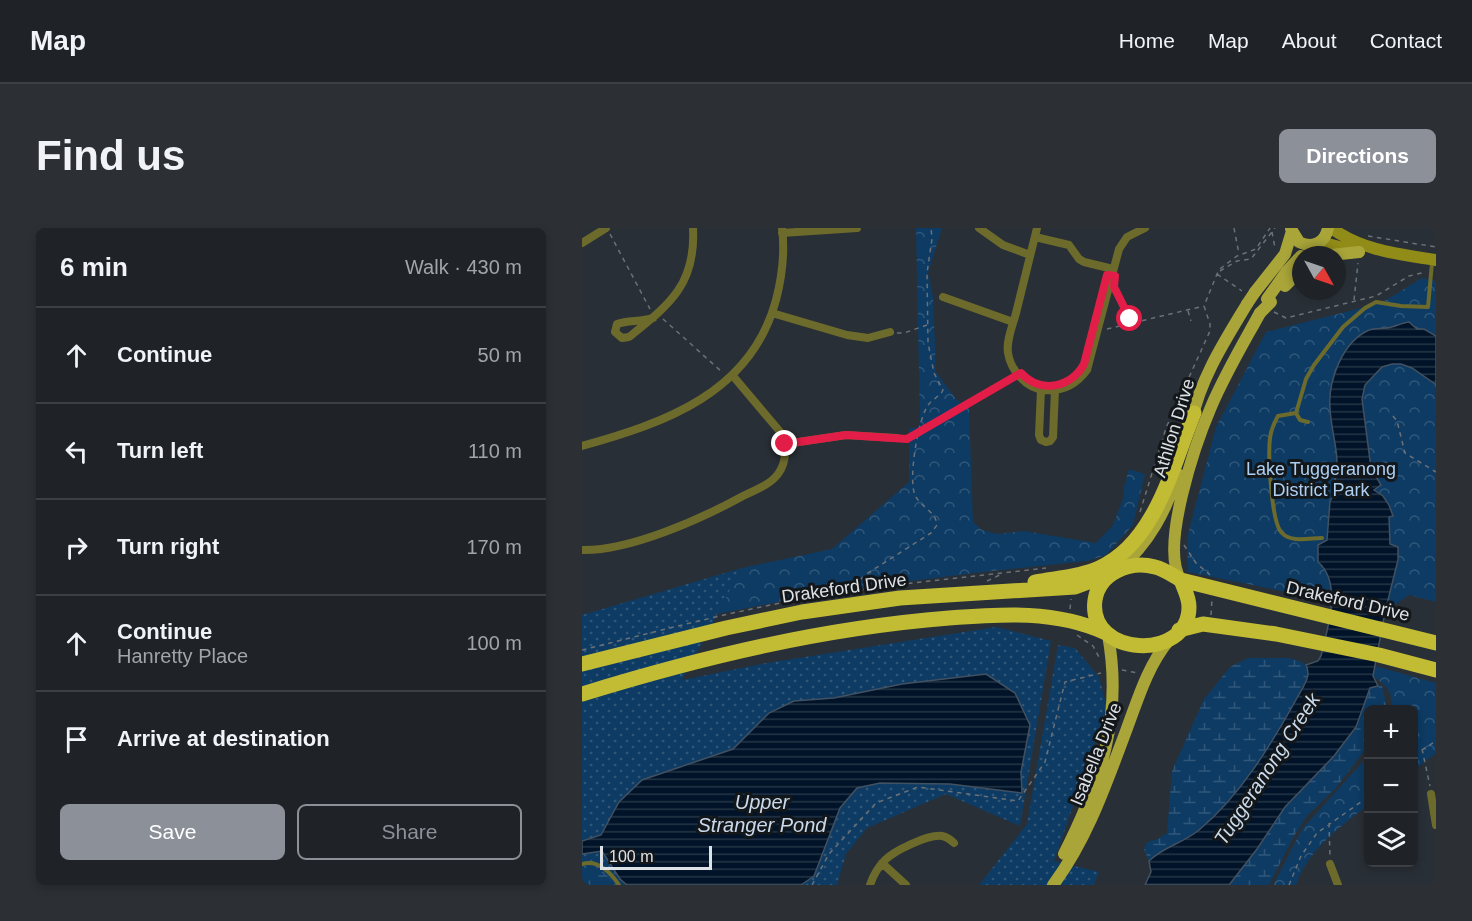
<!DOCTYPE html>
<meta charset="utf-8">
<style>
:root{--surface:#1f2328;--page:#2c2f34;--text:#f1f3f6;--muted:#a1a4a8;--line:#3c4045;--accent:#8c9099}
body{margin:0;font-family:Arial,sans-serif;background:var(--page);color:var(--text)}
.controls{position:absolute;right:18px;bottom:18px;display:grid;overflow:hidden;border-radius:9px;box-shadow:0 3px 9px #0003}
.controls button{width:54px;height:54px;display:grid;place-items:center;padding:0;border:0;border-bottom:2px solid var(--line);background:var(--surface);color:var(--text);font:30px sans-serif}
.compass{position:absolute;left:710px;top:18px;width:54px;height:54px;border-radius:50%;background:var(--surface);box-shadow:0 3px 9px #0003;rotate:130deg}
.scale{position:absolute;left:18px;bottom:15px;width:112px;box-sizing:border-box;padding-left:6px;border:3px solid #dde2e6;border-top:0;font-size:16px;line-height:21px;white-space:nowrap;color:#dde2e6;-webkit-text-stroke:4px #14171a;paint-order:stroke}
.stop{position:absolute;width:18px;height:18px;margin:-14px;border:4px solid #e11d48;border-radius:50%;background:#fff}
.stop.end{background:#e11d48;border-color:#fff;box-shadow:0 2px 6px #0008}
.list{margin:0;padding:0;list-style:none}
h2{display:flex;justify-content:space-between;align-items:center;height:78px;margin:0;padding:0 24px;font-size:26px}
h2 small{font-size:20px;font-weight:400;color:var(--muted)}
.list li{display:grid;grid-template-columns:39px 1fr auto;gap:18px;align-items:center;box-sizing:border-box;height:96px;padding:0 24px;border-top:2px solid var(--line)}
.list b{display:block;font-size:22px;white-space:nowrap}
.list p{margin:0;font-size:20px;white-space:nowrap;color:var(--muted)}
.list em{font-size:20px;font-style:normal;color:var(--muted)}
.actions{display:flex;gap:12px;padding:18px 24px}
.actions a{flex:1;padding:14px 0;border:2px solid var(--accent);border-radius:9px;text-align:center;font-size:21px;color:var(--accent)}
.actions .main{background:var(--accent);color:#fff}
.icon{flex:none;width:33px;height:33px;fill:none;stroke:currentColor;stroke-width:2;stroke-linecap:round;stroke-linejoin:round}
.map{position:relative;flex:none;width:854px;height:657px;overflow:hidden;border-radius:9px}
header{display:flex;align-items:center;gap:36px;box-sizing:border-box;height:84px;padding:0 30px;background:var(--surface);border-bottom:2px solid var(--line)}
header strong{font-size:28px}
nav{display:flex;gap:33px;margin-inline-start:auto;font-size:21px}
.intro{display:flex;align-items:center;justify-content:space-between;box-sizing:border-box;height:144px;padding:0 36px}
h1{margin:0;font-size:42px}
.button{padding:15px 27px;border-radius:9px;background:var(--accent);color:#fff;font-size:21px;font-weight:700}
main{display:flex;gap:36px;padding:0 36px}
aside{flex:1;background:var(--surface);border-radius:9px;box-shadow:0 3px 9px #0003}
.map>svg:first-child{display:block}
.grass{fill:url(#grass-dots)}
.forest{fill:url(#forest-crowns)}
.wetland{fill:url(#wetland-marsh)}
.water{fill:url(#water-rules);stroke:#425161;stroke-width:1.5}
.lines{fill:none;stroke-linecap:round;stroke-linejoin:round}
.path{stroke:#6c7177;stroke-width:1.5;stroke-dasharray:4.5 4.5;stroke-linecap:butt}
.lane{stroke:#6d6b2c;stroke-width:4}
.street{stroke:#6d6b2c;stroke-width:8}
.secondary{stroke:#918c17;stroke-width:12}
.primary{stroke:#a9a539;stroke-width:12}
.highway{stroke:#c2bc34;stroke-width:15}
.primary-bridge{stroke:#a9a539;stroke-width:12}
.route{stroke:#e11d48;stroke-width:8}
.labels{text-anchor:middle;stroke-width:6;stroke-linejoin:round;paint-order:stroke}
.street-label{font-size:18px;fill:#dde2e6;stroke:#14171a}
.park-label{font-size:18px;fill:#accff3;stroke:#14171a}
.water-label{font-size:20px;font-style:italic;fill:#c9daec;stroke:#14171a}
</style>
<header>
<strong>Map</strong>
<nav><a>Home</a><a>Map</a><a>About</a><a>Contact</a></nav>
</header>
<div class="intro"><h1>Find us</h1><a class="button">Directions</a></div>
<main>
<aside>
<h2>6 min<small>Walk · 430 m</small></h2>
<ul class="list">
<li><svg class="icon" aria-label="ahead" viewBox="0 0 24 24"><path d="M12 20V5M6 11l6-6 6 6"/></svg><div><b>Continue</b></div><em>50 m</em></li>
<li><svg class="icon" aria-label="left" viewBox="0 0 24 24"><path d="M17 20v-9H6M10 6l-5 5 5 5"/></svg><div><b>Turn left</b></div><em>110 m</em></li>
<li><svg class="icon" aria-label="right" viewBox="0 0 24 24"><path d="M7 20v-9h11M14 6l5 5-5 5"/></svg><div><b>Turn right</b></div><em>170 m</em></li>
<li><svg class="icon" aria-label="ahead" viewBox="0 0 24 24"><path d="M12 20V5M6 11l6-6 6 6"/></svg><div><b>Continue</b><p>Hanretty Place</p></div><em>100 m</em></li>
<li><svg class="icon" aria-label="arrive" viewBox="0 0 24 24"><path d="M6 21V4h12l-3 4 3 4H6"/></svg><div><b>Arrive at destination</b></div></li>
</ul>
<div class="actions"><a class="main">Save</a><a>Share</a></div>
</aside>
<div class="map">
<svg width="854" height="657" viewBox="0 0 854 657">
<defs>
<pattern id="grass-dots" width="8" height="8" patternUnits="userSpaceOnUse" patternTransform="scale(1.5)"><rect width="8" height="8" fill="#0d3b63"/><path d="M2 2h.1M6 6h.1" fill="none" stroke="#305779" stroke-width="1.8" stroke-linecap="round"/></pattern>
<pattern id="forest-crowns" width="20" height="18" patternUnits="userSpaceOnUse" patternTransform="scale(1.5)"><rect width="20" height="18" fill="#0d3b63"/><path d="M2 6a3 3 0 1 1 6 0M12 15a3 3 0 1 1 6 0" fill="none" stroke="#305779"/></pattern>
<pattern id="wetland-marsh" width="20" height="14" patternUnits="userSpaceOnUse" patternTransform="scale(1.5)"><rect width="20" height="14" fill="#0d3b63"/><path d="M1 5h8M5 5V1M11 12h8M15 12V8" fill="none" stroke="#305779"/></pattern>
<pattern id="water-rules" width="6" height="5" patternUnits="userSpaceOnUse" patternTransform="scale(1.5)"><rect width="6" height="5" fill="#001328"/><path d="M0 2.5h6" fill="none" stroke="#253547"/></pattern>
</defs>
<rect width="100%" height="100%" fill="#292f36"/>
<path class="grass" d="M160 340 100 452 179 436 414 399 469 413 438 598 364 566 285 600 264 626 255 657H0V387Z
M476 417 493 420 517 449 525 480 472 633 517 644 512 657H397L445 596Z"/>
<path class="forest" d="M334 0H360L346 45 351 68 354 144 374 171 387 180 391 294 400 302 415 306 442 303 514 315 531 297 542 268 541 262 547 241 563 246 551 297 524 327 505 333 392 345 253 363 135 386 160 340 250 321 327 254V200H336L338 195Z
M840 50 854 53V374L827 367 803 384 606 344 605 310 634 199 684 104 799 75Z
M793 438 854 455V525L832 542V482L810 481C810 462 806 459 791 448Z
M786 528V577C758 599 726 622 714 657H691L720 601Z"/>
<path class="wetland" d="M666 430H708L722 435 727 444 726 448C699 502 665 558 621 599 613 606 604 613 594 618 582 623 578 622 567 633L562 621 565 614 576 611 585 605 590 543 622 471 648 439Z
M800 457 805 481 786 482V518L754 560 726 587 712 608 687 657H647L675 621 703 579 752 528 774 499 788 460Z
M8 639 26 648 32 657H0V640Z"/>
<path class="water" d="M827 94 835 101H842L854 108V159L853 156 830 140 819 136H810L800 139 783 157 780 171 789 240 799 257 792 262 801 268 807 277 811 288 807 289 808 316 816 319V332L803 384 791 448 796 458 788 460 774 499 752 528 703 579 675 621 647 657H563L569 644 567 633C582 618 600 616 617 602 658 568 689 517 715 470 718 464 726 453 726 446 726 443 725 439 724 437L736 433 739 428C745 402 761 355 736 334V317L745 312 748 273 757 260 753 253C759 226 749 206 748 180 746 153 760 114 787 102 793 100 799 101 805 100 813 99 819 95 827 94Z
M404 446 433 465 448 497 439 544 440 565 368 556 298 555 275 560 258 580 232 648 219 657H45L38 651 20 623 0 626V613L19 607 37 574 60 552 151 521 187 485 212 473 252 470 320 456Z"/>
<g class="lines">
<path class="path" d="M652 0 657 26
M690 4 693 20
M28 6 68 81
M786 8 854 19
M638 43 655 33 669 31 693 0
M635 46 660 63
M534 64 550 95
M772 72 776 35
M606 83 609 93
M692 84 704 90 794 68 827 48 844 44
M81 91 140 144
M525 101 622 78
M315 105H322L345 97
M811 188 815 193 823 225 854 244
M322 210 431 151
M558 284 584 200 628 103V96L622 78 635 46 639 40 655 28 674 21 688 0
M602 317 614 335 628 347
M405 353 420 346
M255 365 275 354 286 345 349 305 355 297C354 283 338 279 333 267 326 251 336 193 345 179 349 171 358 169 361 162L352 145 346 115 345 45 350 11 349 0
M488 381 489 371
M629 387 630 371
M495 407 511 418 518 431
M0 422C77 403 154 382 232 369 309 356 387 349 464 340
M540 442 556 445
M840 521 848 558
M832 527 854 513
M747 595 748 629
M230 657 247 626 294 575 336 559 436 573 463 534 483 454 519 445
M707 657 719 628 735 605 786 569"/>
<path class="lane" d="M714 185 718 192 726 194
M740 310C728 310 709 315 700 305 689 295 686 226 688 210 689 202 692 195 696 188L714 185 724 151 732 137 761 99 783 80 794 74 819 78 846 79 850 35
M0 636C16 631 29 645 37 657"/>
<path class="street" d="M397 0 421 17 448 27
M455 0C448 28 441 56 434 85 431 97 424 112 426 125 429 143 444 160 462 162 481 164 494 157 505 142L537 21 545 9 563 0
M200 5 275 0
M453 9 487 17 497 31 502 34 531 41
M0 15 24 0
M361 69 431 94
M190 85 265 107 286 110 308 104
M71 90C59 94 46 92 35 96L33 104 40 110 47 109C87 77 114 57 111 0
M459 162 457 207 459 212 464 214 468 213 471 209 473 162
M203 216 264 207 315 210
M0 218C83 195 169 165 194 72 200 49 203 24 200 0
M0 322C48 323 119 291 161 268 173 262 188 257 196 246 205 234 204 219 200 206L151 148
M849 566 854 597
M300 635 324 657
M748 636 756 657
M288 657C291 648 296 639 303 632 312 623 346 606 360 608 365 609 368 611 372 615"/>
<path class="secondary" d="M749 0C781 23 816 26 854 32
M738 14 777 24"/>
<path class="primary" d="M709 1 717 14C731 21 743 15 746 0
M749 27 777 24
M703 58 719 42
M673 64 703 26 710 3
M685 71 705 43 719 28
M610 192C618 151 644 111 665 76
M537 341C567 315 584 283 596 246
M599 352C577 320 614 214 629 179 643 146 661 116 678 85
M482 626C519 553 541 489 526 407
M471 657C505 612 524 556 544 503 556 471 565 439 587 412"/>
<path class="highway" d="M597 351C590 347 582 341 573 339 548 332 517 345 513 372 505 429 607 434 607 379 607 369 602 361 599 352
M599 352 854 415
M453 354C474 350 497 349 517 340 574 315 591 236 612 185
M597 402 621 396 694 406 797 427 854 442
M0 436 144 400 220 384 318 370 493 359 533 344
M0 466C120 429 241 400 367 390 420 386 474 382 524 405"/>
<path class="primary-bridge" d="M665 76 673 64
M678 85 689 74"/>
</g>
<g class="lines">
<path class="route" d="M203 216 264 207 325 211 439 145C458 166 489 160 502 136L525 47 533 48 532 59 548 91"/>
</g>
<g class="labels">
<g class="street-label">
<text transform="translate(592 200) rotate(-73)" y="6">Athllon Drive</text>
<text transform="translate(262 360) rotate(-8)" y="6">Drakeford Drive</text>
<text transform="translate(766 373) rotate(13)" y="6">Drakeford Drive</text>
<text transform="translate(514 526) rotate(-68)" y="6">Isabella Drive</text>
</g>
<g class="park-label">
<text x="739" y="247">Lake Tuggeranong<tspan x="739" dy="21">District Park</tspan></text>
</g>
<g class="water-label">
<text transform="translate(685 541) rotate(-57)" y="7">Tuggeranong Creek</text>
<text x="180" y="581">Upper<tspan x="180" dy="23">Stranger Pond</tspan></text>
</g>
</g>
</svg>
<div class="controls">
<button>+</button>
<button>−</button>
<button><svg class="icon" aria-label="layers" viewBox="0 0 24 24"><path d="M12 4l9 5-9 5-9-5zM3 14l9 5 9-5"/></svg></button>
</div>
<svg class="compass" viewBox="-18 -18 36 36"><path d="M0-13l5 13h-10z" fill="#e53935"/><path d="M0 13l5-13h-10z" fill="#a1a4a8"/></svg>
<div class="scale">100 m</div>
<div class="stop" style="left:548px;top:91px"></div>
<div class="stop end" style="left:203px;top:216px"></div>
</div>
</main>
